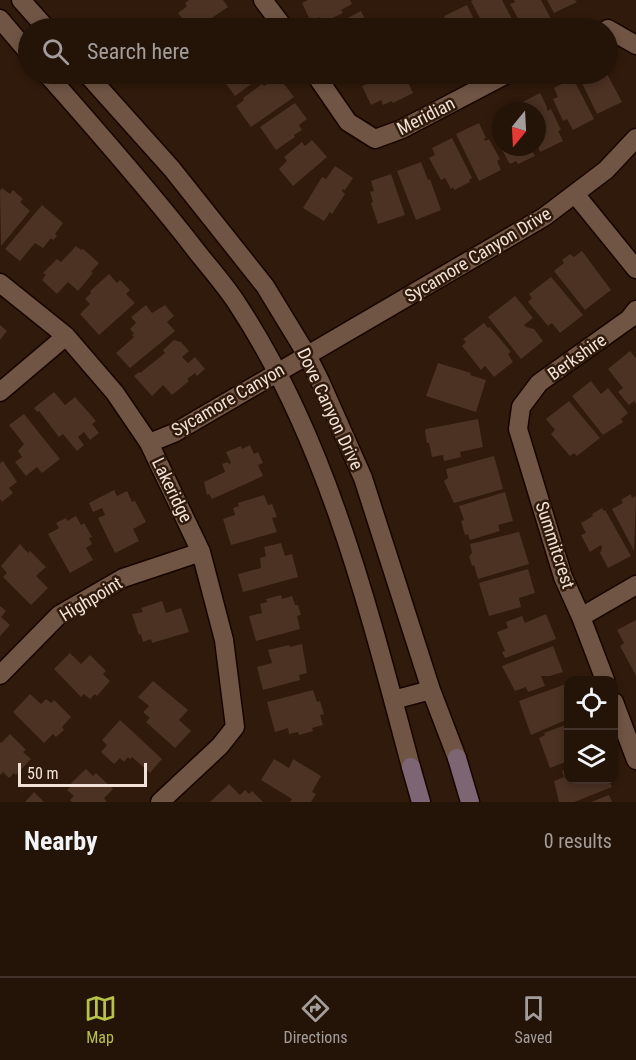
<!DOCTYPE html>
<style>
:root{--surface:#241408;--page:#2c1d12;--text:#f1f3f6;--muted:#a39e9c;--line:#413329;--accent:#b6c249}
body{margin:0;font-family:"Roboto Condensed",sans-serif;background:var(--page);color:var(--text)}
.controls{position:absolute;right:18px;bottom:18px;display:grid;overflow:hidden;border-radius:12px;box-shadow:0 3px 9px #0003}
.controls button{width:54px;height:54px;display:grid;place-items:center;padding:0;border:0;border-bottom:2px solid var(--line);background:var(--surface);color:var(--text);font:30px sans-serif}
.compass{position:absolute;left:492px;top:102px;width:54px;height:54px;border-radius:50%;background:var(--surface);box-shadow:0 3px 9px #0003;rotate:198deg}
.scale{position:absolute;left:18px;bottom:15px;width:129px;box-sizing:border-box;padding-left:6px;border:3px solid #f1e1d7;border-top:0;font-size:16px;line-height:21px;white-space:nowrap;color:#f1e1d7;-webkit-text-stroke:4px #301a0b;paint-order:stroke}
.list{margin:0;padding:0;list-style:none}
h2{display:flex;justify-content:space-between;align-items:center;height:78px;margin:0;padding:0 24px;font-size:26px}
h2 small{font-size:20px;font-weight:400;color:var(--muted)}
.icon{flex:none;width:33px;height:33px;fill:none;stroke:currentColor;stroke-width:2;stroke-linecap:round;stroke-linejoin:round}
.map{position:relative;flex:none;width:636px;height:802px;overflow:hidden}
.search{position:absolute;background:var(--surface);box-shadow:0 3px 9px #0003;left:18px;right:18px;top:18px;height:66px;display:flex;align-items:center;gap:15px;box-sizing:border-box;padding:0 21px;border-radius:33px;color:var(--muted);font-size:22px}
.sheet{height:174px;background:var(--surface)}
nav{display:flex;justify-content:space-around;align-items:center;box-sizing:border-box;height:84px;border-top:2px solid var(--line);background:var(--surface);font-size:16px;color:var(--muted)}
nav a{display:grid;justify-items:center;gap:3px}
nav .on{color:var(--accent)}
.map>svg:first-child{display:block}
.building{fill:#4b3223}
.lines{fill:none;stroke-linecap:round;stroke-linejoin:round}
.street-casing{stroke:#170400;stroke-width:21}
.secondary-casing{stroke:#170400;stroke-width:21}
.street{stroke:#705545;stroke-width:18}
.secondary{stroke:#7d6574;stroke-width:18}
.labels{text-anchor:middle;stroke-width:5;stroke-linejoin:round;paint-order:stroke}
.street-label{font-size:18px;fill:#f1e1d7;stroke:#301a0b}
</style>
<div class="map">
<svg width="636" height="802" viewBox="0 0 636 802">
<rect width="100%" height="100%" fill="#301a0b"/>
<path class="building" d="M189 0H223L228 7 197 28H189L178 13 187 6 185 3Z
M308 0H350L352 4 341 10 343 13 322 23 319 17 311 22 302 3Z
M473 0H502L512 19 509 22 514 28H485L471 1Z
M514 0H541L552 21 537 28H530L527 23 522 26 510 4 515 2Z
M547 0H575L577 2 554 13Z
M467 5 478 28H447L449 26 444 16Z
M361 11 369 28H331L342 23V21Z
M238 21 244 28H219L227 23 230 28Z
M227 74H265L235 96 221 77Z
M350 74H375L354 83Z
M389 74H404L413 93 393 103 392 101 383 105 381 100 371 105 362 86Z
M432 74H449L436 80Z
M580 74H601L603 76 607 74 622 102 597 114 578 75Z
M278 76 294 97 251 127 236 106 244 100 243 98 262 84 264 86Z
M573 78 594 119 573 130 567 119 563 121 553 99 558 97 554 88Z
M540 93 547 107V111L551 109 561 130 558 131 563 141 540 152 537 145V111H520L517 105Z
M295 103 307 119 299 125 302 130 294 135 295 137 276 150 260 127Z
M501 115V147H530L535 156 518 164 516 161 510 164 507 159 497 140 499 139 494 129 498 127 494 118Z
M479 123 486 138 484 139 485 141 489 139 500 159 497 161 501 170 479 181 456 134Z
M452 138 472 178 469 180 470 182 454 190 453 187 451 189 445 178 441 180 429 158 435 155 432 148Z
M312 140 327 157 293 186 279 169 287 161 284 157 302 142 305 146Z
M421 162 428 180 430 179 441 210 416 220 397 171Z
M335 166 353 178 345 190 343 189 342 191 345 194 332 214 330 212 324 221 303 208 322 177 326 179Z
M391 174 405 215 378 224 371 203 373 202 370 192 374 191 371 181Z
M2 188 10 194 13 190 23 199 20 202 30 211 1 246 0 191Z
M42 205 63 223 55 234 57 236 53 240 51 238 43 248 35 243 20 261 5 249Z
M76 246 81 250 83 249 99 263 91 272 93 273 78 291 68 282 57 294 42 280 46 275 43 273 57 259 61 262Z
M582 251 611 290 585 310 554 271 564 263 562 260 570 254 574 257Z
M109 274 117 283 120 280 130 290 126 294 135 303 99 335 80 314 90 304 85 299 91 293 90 291Z
M551 277 583 315 560 333 552 323 548 326 528 302 532 298 529 294Z
M515 296 533 318 524 325 526 327 534 329 543 341 521 359 488 317Z
M146 305 152 313 165 305 174 316 167 322 175 331 130 368 116 353 134 337 132 335 134 334 130 329 136 323 131 317Z
M484 323 488 328 490 327 511 352 508 354 513 362 494 377 485 366 481 370 462 346 466 342 463 339Z
M0 325 7 331 0 340Z
M174 340 181 342 189 351 182 357 188 363 195 357 205 369 197 376 195 373 187 379 189 381 172 395 163 385 152 396 134 376 139 372 140 373 165 353 163 350Z
M630 351 636 358V404L634 401 629 405 618 392 623 388 608 369Z
M438 363 471 373 470 375 486 380 476 412 426 396Z
M591 381 601 394 608 388 628 413 621 419 623 422 603 435 572 396Z
M54 392 65 405 75 397 96 421 92 424 99 433 90 440 84 432 78 437 84 445 77 451 63 434 59 437 39 411 37 412 34 408Z
M569 401 600 438 577 456 574 453 570 456 551 434 555 430 546 419Z
M24 414 60 459 42 473 37 467 26 476 15 462 22 457 18 451 24 444 9 425Z
M478 419 483 447 460 452 461 457 444 461 443 455 432 457 429 443H427L425 431 426 429Z
M250 445 254 454 258 452 263 463 258 465 263 476 212 499 209 494 207 495 204 482 225 472 222 464 228 462 229 464 231 463 226 452 241 446 242 449Z
M494 456 503 489 454 503 444 481 448 478 446 469Z
M3 461 17 482 9 488 13 493 2 502 0 499V463Z
M114 490 117 496 127 491 132 502 135 501 146 522 133 529 139 541 115 553 98 518 105 515 102 508 93 512 89 503Z
M505 492 513 521 498 525 500 531 470 540 468 534 465 535 461 521 464 520 459 506Z
M631 494 632 498 636 496 634 551 612 509 623 503 621 500Z
M264 495 268 505 272 504 277 517 272 518 277 532 231 545 223 519 235 515 233 508 239 506 238 503Z
M602 508 604 511 605 510 631 556 608 568 600 553 602 548 601 545 590 552 581 535 586 533 581 523 593 516 592 514Z
M76 516 81 525 84 523 92 537 89 538 92 544 86 548 93 560 70 573 48 534 59 528 56 523 66 518 67 521Z
M519 532 529 564 478 579 474 565 472 566 469 556 472 553 470 544Z
M281 543 285 556 292 554 298 577 243 592 238 574 261 568 260 558 266 556 264 547Z
M20 544 28 553 30 551 46 567 36 576 48 588 31 605 3 577 7 573 1 566Z
M528 569 535 593 519 598 521 607 489 616 479 583Z
M281 595 282 599 292 596 295 605H298L301 615 297 616 300 629 256 641 249 616 262 613 260 604 267 602 266 599Z
M162 601 166 613 181 608 189 632 152 643 151 639 143 642 141 634 139 635 132 614 143 612 141 608Z
M0 606 6 611 1 617 10 625 0 636Z
M546 614 556 639 505 658 502 652 505 651 497 632 508 628 506 622 522 616 525 623Z
M636 620V676L620 646 624 643 617 630Z
M302 644 307 673 299 675 300 680 263 690 257 667 272 663 268 650 289 645 290 647Z
M553 646 563 672 550 676H541L545 686 528 692 526 687 515 691 502 666Z
M70 653 81 664 90 655 106 671 103 674 110 681 97 696 95 694 90 699 84 694 81 697 54 669Z
M153 681 188 710 179 720 191 731 175 748 146 722 150 718 143 712 149 706 138 697Z
M566 684 568 691V719L531 735 519 701Z
M313 690 317 702 320 701 324 714 320 715 323 725 312 728 313 731 299 735 298 732 289 734 288 728 275 732 267 702Z
M30 694 41 704 46 699 51 703 54 700 71 717 62 727 64 730 56 737 53 734 44 743 13 712Z
M120 720 162 759 150 773 132 757 130 759 128 757 124 762 120 758 114 764 101 752 107 745 102 740Z
M568 724V761L550 768 539 738 545 735 544 733Z
M10 734 26 750 23 752 31 759 16 775 14 773 9 778 3 772 0 775V742L1 743Z
M274 759 289 768 293 759 321 776 312 792 316 794 311 802H290L292 799 261 780Z
M568 768V780H609L612 787 574 802H559L554 781 564 777 562 771Z
M86 769 93 776 96 773 113 789 104 798 107 802H72L70 800 74 796 67 790 72 785 71 783Z
M229 784 240 795 245 790 249 794 252 791 263 802H210Z
M34 792 44 802H25Z
M609 795 612 802H591Z"/>
<g class="lines">
<g class="street-casing">
<path id="street" d="M21 0 46 28
M263 0 284 28
M0 19 28 52
M608 29 636 45
M47 74C96 130 145 185 191 244 206 264 224 283 238 305 328 442 369 610 411 767
M87 74 172 169 265 286 307 355 320 381 363 478 431 690 457 758
M315 74 348 122 375 139 402 129 507 74
M575 194 636 269
M0 283 66 336 115 393 149 443 201 552 224 640 235 727 220 746 160 802
M0 392 66 336
M149 443 174 433 544 217 606 170 636 138
M581 617 636 585
M0 675 59 615 123 578 201 552
M605 680 581 617 563 577 518 429 521 407 539 383 629 319 636 310
M393 700 431 690
M614 702 636 760"/>
</g>
<g class="secondary-casing">
<path id="secondary" d="M457 758 470 802
M411 767 421 802"/>
</g>
<use href="#street" class="street"/>
<use href="#secondary" class="secondary"/>
</g>
<g class="labels">
<g class="street-label">
<text transform="translate(426 116) rotate(-27)" y="6">Meridian</text>
<text transform="translate(478 255) rotate(-31)" y="6">Sycamore Canyon Drive</text>
<text transform="translate(577 357) rotate(-35)" y="6">Berkshire</text>
<text transform="translate(228 400) rotate(-30)" y="6">Sycamore Canyon</text>
<text transform="translate(330 409) rotate(65)" y="6">Dove Canyon Drive</text>
<text transform="translate(172 490) rotate(64)" y="6">Lakeridge</text>
<text transform="translate(555 545) rotate(72)" y="6">Summitcrest</text>
<text transform="translate(91 599) rotate(-31)" y="6">Highpoint</text>
</g>
</g>
</svg>
<div class="controls">
<button><svg class="icon" aria-label="locate" viewBox="0 0 24 24"><circle cx="12" cy="12" r="6"/><path d="M12 2v4M12 18v4M2 12h4M18 12h4"/></svg></button>
<button><svg class="icon" aria-label="layers" viewBox="0 0 24 24"><path d="M12 4l9 5-9 5-9-5zM3 14l9 5 9-5"/></svg></button>
</div>
<svg class="compass" viewBox="-18 -18 36 36"><path d="M0-13l5 13h-10z" fill="#e53935"/><path d="M0 13l5-13h-10z" fill="#a39e9c"/></svg>
<div class="scale">50 m</div>
<div class="search"><svg class="icon" aria-label="search" viewBox="0 0 24 24"><circle cx="10" cy="10" r="6"/><path d="M15 15l6 6"/></svg>Search here</div>
</div>
<section class="sheet">
<h2>Nearby<small>0 results</small></h2>
<ul class="list">
</ul>
</section>
<nav>
<a class="on"><svg class="icon" aria-label="map" viewBox="0 0 24 24"><path d="M3 6l6-2 6 2 6-2v14l-6 2-6-2-6 2zM9 4v14M15 6v14"/></svg>Map</a>
<a><svg class="icon" aria-label="directions" viewBox="0 0 24 24"><path d="M12 3l9 9-9 9-9-9zM9 14v-3h6M13 9l2 2-2 2"/></svg>Directions</a>
<a><svg class="icon" aria-label="saved" viewBox="0 0 24 24"><path d="M7 4h10v16l-5-4-5 4z"/></svg>Saved</a>
</nav>
